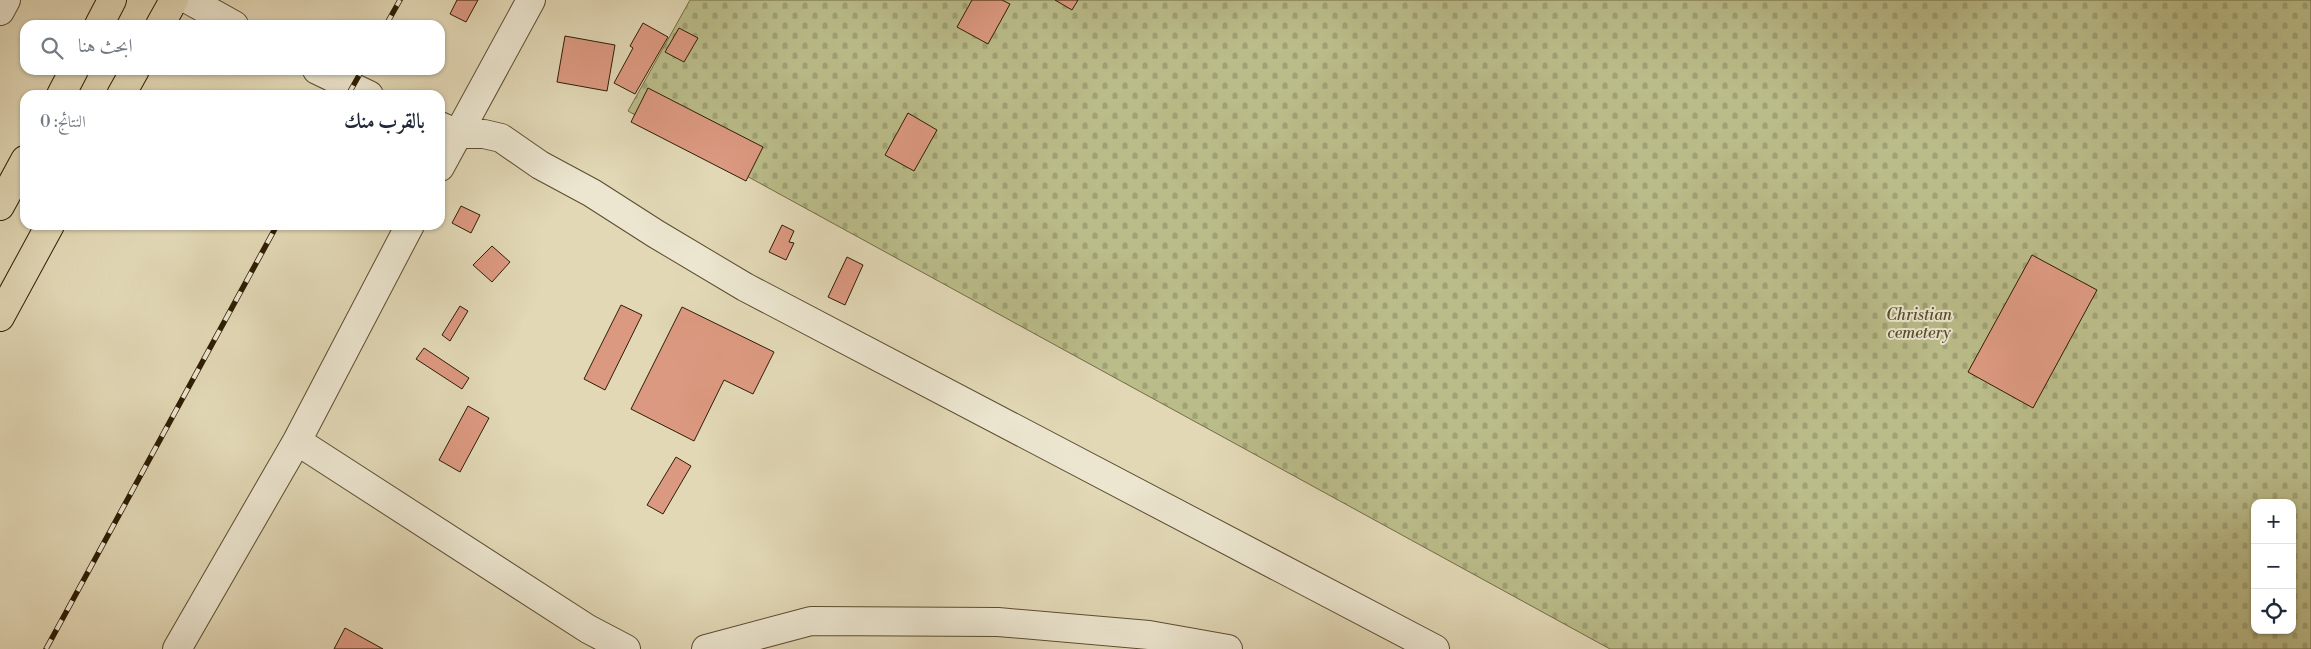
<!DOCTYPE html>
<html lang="ar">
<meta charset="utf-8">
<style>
:root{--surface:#fff;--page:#f6f6f7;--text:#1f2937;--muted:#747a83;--line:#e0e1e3}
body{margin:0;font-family:"Libre Bodoni",Amiri,serif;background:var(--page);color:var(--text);direction:rtl}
.controls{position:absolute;right:15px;bottom:15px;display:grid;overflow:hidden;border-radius:10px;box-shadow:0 1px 4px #0004}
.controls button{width:45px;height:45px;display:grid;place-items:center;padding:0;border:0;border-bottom:1px solid var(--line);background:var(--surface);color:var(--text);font:25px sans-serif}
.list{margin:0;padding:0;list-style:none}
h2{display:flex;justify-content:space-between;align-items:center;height:65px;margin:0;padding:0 20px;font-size:21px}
h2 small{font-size:16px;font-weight:400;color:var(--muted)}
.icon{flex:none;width:28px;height:28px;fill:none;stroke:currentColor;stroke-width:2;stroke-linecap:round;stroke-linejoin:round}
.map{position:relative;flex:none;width:2311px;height:649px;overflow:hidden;direction:ltr}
.search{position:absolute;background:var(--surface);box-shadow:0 1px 4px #0004;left:20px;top:20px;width:425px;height:55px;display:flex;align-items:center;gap:12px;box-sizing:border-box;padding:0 18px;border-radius:15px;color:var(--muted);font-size:19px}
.panel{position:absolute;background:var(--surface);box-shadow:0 1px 4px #0004;left:20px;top:90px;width:425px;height:140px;border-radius:15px;direction:rtl}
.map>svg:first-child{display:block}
.cemetery{fill:url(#cemetery-stones);stroke:#746c46;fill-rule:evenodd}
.building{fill:#dc9981;stroke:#2e1d03}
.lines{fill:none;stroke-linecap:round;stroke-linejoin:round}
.minor-casing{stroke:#5b4c30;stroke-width:30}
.trunk-casing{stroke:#2e1d03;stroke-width:30}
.minor{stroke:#ece6d0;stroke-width:28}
.trunk{stroke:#e2d8b6;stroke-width:28}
.rail-casing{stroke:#2e1d03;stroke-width:5.5}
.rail{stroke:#ece6d0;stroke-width:4;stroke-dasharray:11;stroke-linecap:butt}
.labels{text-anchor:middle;stroke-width:4;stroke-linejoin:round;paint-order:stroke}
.park-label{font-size:16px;font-style:italic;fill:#584d2b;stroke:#ece6d0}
</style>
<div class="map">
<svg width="2311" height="649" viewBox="0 0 2311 649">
<defs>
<pattern id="cemetery-stones" width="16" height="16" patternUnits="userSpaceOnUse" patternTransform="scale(1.25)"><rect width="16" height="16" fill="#babc89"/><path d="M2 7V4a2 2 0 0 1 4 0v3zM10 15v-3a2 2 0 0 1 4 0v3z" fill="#a0a175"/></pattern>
</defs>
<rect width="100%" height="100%" fill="#e2d8b6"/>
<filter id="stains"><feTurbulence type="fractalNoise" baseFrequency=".004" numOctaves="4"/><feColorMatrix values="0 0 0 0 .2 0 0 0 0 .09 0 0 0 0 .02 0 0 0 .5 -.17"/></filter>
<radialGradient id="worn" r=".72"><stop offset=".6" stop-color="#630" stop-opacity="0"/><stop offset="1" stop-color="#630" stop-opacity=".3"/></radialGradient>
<path class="cemetery" d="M690 0H2311V649H1610L628 111ZM2255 503H2292V630H2255Z"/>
<path class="building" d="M457 0H478L466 22 450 14Z
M972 0H1002L1010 4 988 44 957 27Z
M1055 0H1078L1072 10Z
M643 23 668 37 635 94 614 83 633 48 630 46Z
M679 28 698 38 684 62 665 52Z
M565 36 615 45 607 91 557 82Z
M648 88 763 147 746 181 631 122Z
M908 113 937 130 914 171 885 155Z
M461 206 480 215 471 233 452 223Z
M782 225 794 231 789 242 794 243 786 260 769 252Z
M492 246 510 262 492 282 473 265Z
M2032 255 2097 290 2033 408 1968 372Z
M847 257 863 265 845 305 828 297Z
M621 305 642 315 605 390 584 379Z
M460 306 468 311 450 341 442 335Z
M682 307 774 352 753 394 724 380 694 441 631 409Z
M424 348 469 378 462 389 416 359Z
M468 406 489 418 460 472 439 460Z
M676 457 691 466 663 514 647 505Z
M345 628 383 649H334Z"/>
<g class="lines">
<g class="minor-casing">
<path id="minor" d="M189 0 234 25
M0 11 6 0
M317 70 369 95
M440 126 458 134H484L501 138 540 165 592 193 656 234 745 287 1435 649
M440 167 531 0
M297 441 588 629 626 649
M177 649 297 441 410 225
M706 649 811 621 998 622 1149 635 1228 649"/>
</g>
<g class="trunk-casing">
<path id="trunk" d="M99 25 112 0
M160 25 174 0
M61 95 74 70
M121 95 135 70
M0 206 25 160
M0 317 50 225"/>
</g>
<use href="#minor" class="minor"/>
<use href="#trunk" class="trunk"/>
<g class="rail-casing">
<path id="rail" d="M386 25 400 0
M348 95 362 70
M46 649 277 225"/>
</g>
<use href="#rail" class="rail"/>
</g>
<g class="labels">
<g class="park-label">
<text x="1919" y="320">Christian<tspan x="1919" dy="18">cemetery</tspan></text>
</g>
</g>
<rect width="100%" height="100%" filter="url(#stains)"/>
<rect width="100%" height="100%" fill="url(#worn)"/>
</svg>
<div class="controls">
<button>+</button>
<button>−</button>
<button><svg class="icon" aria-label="locate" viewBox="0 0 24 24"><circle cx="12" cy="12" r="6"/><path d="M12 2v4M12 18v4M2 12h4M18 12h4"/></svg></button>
</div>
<div class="search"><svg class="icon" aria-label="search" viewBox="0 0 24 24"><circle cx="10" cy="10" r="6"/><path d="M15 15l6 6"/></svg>ابحث هنا</div>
<section class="panel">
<h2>بالقرب منك<small>النتائج: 0</small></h2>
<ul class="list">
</ul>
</section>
</div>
